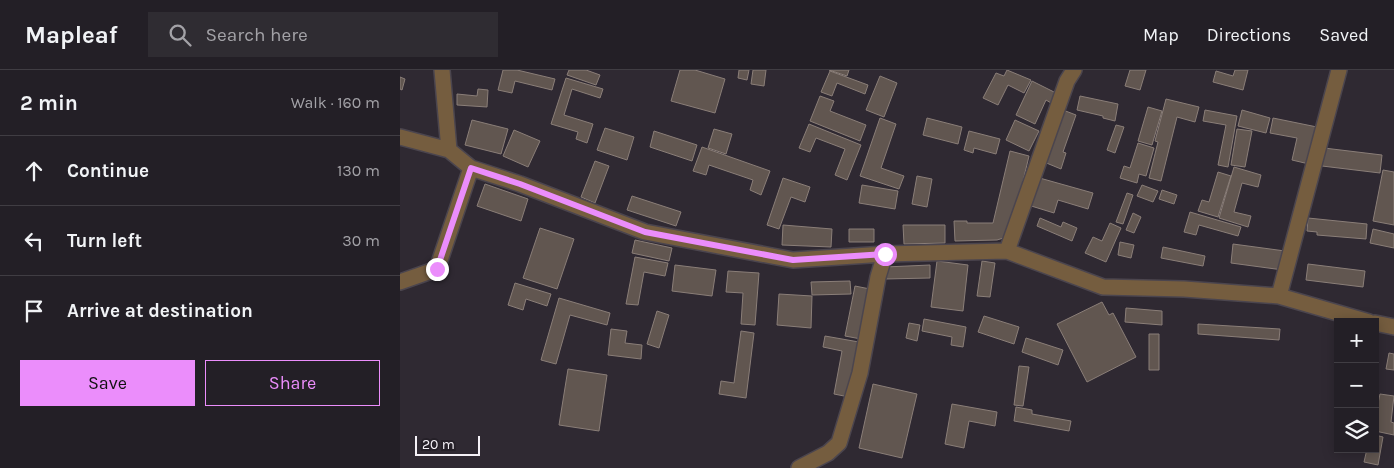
<!DOCTYPE html>
<meta charset="utf-8">
<style>
:root{--surface:#231f26;--page:#2f2c32;--text:#f1f3f6;--muted:#a3a2a7;--line:#403d43;--accent:#eb8dfb}
body{margin:0;font-family:Karla,sans-serif;background:var(--page);color:var(--text)}
.controls{position:absolute;right:15px;bottom:15px;display:grid;overflow:hidden;border-radius:0px;box-shadow:0 2px 12px #0003}
.controls button{width:45px;height:45px;display:grid;place-items:center;padding:0;border:0;border-bottom:1px solid var(--line);background:var(--surface);color:var(--text);font:25px sans-serif}
.scale{position:absolute;left:15px;bottom:12px;width:65px;box-sizing:border-box;padding-left:5px;border:2px solid #f5f1f7;border-top:0;font-size:14px;line-height:18px;white-space:nowrap;color:#f5f1f7;-webkit-text-stroke:4px #252028;paint-order:stroke}
.stop{position:absolute;width:15px;height:15px;margin:-11px;border:4px solid #eb8dfb;border-radius:50%;background:#fff}
.stop.end{background:#eb8dfb;border-color:#fff;box-shadow:0 1px 5px #0008}
.list{margin:0;padding:0;list-style:none}
h2{display:flex;justify-content:space-between;align-items:center;height:65px;margin:0;padding:0 20px;font-size:21px}
h2 small{font-size:16px;font-weight:400;color:var(--muted)}
.list li{display:grid;grid-template-columns:32px 1fr auto;gap:15px;align-items:center;box-sizing:border-box;height:70px;padding:0 20px;border-top:1px solid var(--line)}
.list b{display:block;font-size:19px;white-space:nowrap}
.list em{font-size:16px;font-style:normal;color:var(--muted)}
.actions{display:flex;gap:10px;padding:15px 20px}
.actions a{flex:1;padding:11px 0;border:1px solid var(--accent);border-radius:0px;text-align:center;font-size:18px;color:var(--accent)}
.actions .main{background:var(--accent);color:#111}
.icon{flex:none;width:28px;height:28px;fill:none;stroke:currentColor;stroke-width:2;stroke-linecap:round;stroke-linejoin:round}
.map{position:relative;flex:none;width:994px;height:398px;overflow:hidden}
header{display:flex;align-items:center;gap:30px;box-sizing:border-box;height:70px;padding:0 25px;background:var(--surface);border-bottom:1px solid var(--line)}
header strong{font-size:24px}
nav{display:flex;gap:28px;margin-inline-start:auto;font-size:18px}
.search{width:350px;height:45px;background:var(--page);display:flex;align-items:center;gap:12px;box-sizing:border-box;padding:0 18px;border-radius:0px;color:var(--muted);font-size:19px}
main{display:flex}
aside{flex:1;background:var(--surface)}
.map>svg:first-child{display:block}
.building{fill:#615650;stroke:#8a7e78}
.lines{fill:none;stroke-linecap:round;stroke-linejoin:round}
.minor-casing{stroke:#4b454e;stroke-width:18}
.minor{stroke:#755d3f;stroke-width:15}
.route{stroke:#eb8dfb;stroke-width:6}
</style>
<header>
<strong>Mapleaf</strong>
<div class="search"><svg class="icon" aria-label="search" viewBox="0 0 24 24"><circle cx="10" cy="10" r="6"/><path d="M15 15l6 6"/></svg>Search here</div>
<nav><a>Map</a><a>Directions</a><a>Saved</a></nav>
</header>
<main>
<aside>
<h2>2 min<small>Walk · 160 m</small></h2>
<ul class="list">
<li><svg class="icon" aria-label="ahead" viewBox="0 0 24 24"><path d="M12 20V5M6 11l6-6 6 6"/></svg><div><b>Continue</b></div><em>130 m</em></li>
<li><svg class="icon" aria-label="left" viewBox="0 0 24 24"><path d="M17 20v-9H6M10 6l-5 5 5 5"/></svg><div><b>Turn left</b></div><em>30 m</em></li>
<li><svg class="icon" aria-label="arrive" viewBox="0 0 24 24"><path d="M6 21V4h12l-3 4 3 4H6"/></svg><div><b>Arrive at destination</b></div></li>
</ul>
<div class="actions"><a class="main">Save</a><a>Share</a></div>
</aside>
<div class="map">
<svg width="994" height="398" viewBox="0 0 994 398">
<rect width="100%" height="100%" fill="#2f2932"/>
<path class="building" d="M103 0H117L155 9 152 20 115 11 112 23 98 20Z
M169 0H186L200 5 196 15 167 5Z
M280 0H295L325 9 315 43 271 31Z
M339 0H349L347 10 338 8Z
M353 0H366L364 16 351 14Z
M429 0H449L447 6Z
M607 0 631 10 624 23 608 15 598 35 583 28 596 3 604 6Z
M730 0H746L740 20 725 16Z
M835 0H848L843 20 813 12 816 1 833 6Z
M430 1 468 15 465 24 437 13 432 26 421 22Z
M480 6 497 13 484 47 466 40Z
M0 7 5 9 2 20 0 19Z
M166 8 203 19 200 28 172 19 164 45 193 54 187 73 176 69 178 62 151 54Z
M632 11 656 23 651 33 646 30 635 54 616 45Z
M78 19 88 20 87 37 57 35V24L77 26Z
M420 26 434 31 430 41 466 55 460 71 410 51Z
M680 26 718 34 715 51 703 48V46L677 40Z
M766 29 799 37 795 52 777 47 761 111 749 108 758 72 755 71Z
M748 37 762 41 752 75 738 71Z
M663 40 676 45 663 82 666 83 661 99 644 92Z
M805 40 837 46 828 97 818 95 826 55 803 51Z
M842 40 870 48 866 63 838 56Z
M480 48 496 54 481 98 504 106 499 119 460 106Z
M527 48 562 57 558 74 523 65Z
M873 48 917 57 909 94 892 90 897 68 870 63Z
M72 50 108 59 101 84 65 75Z
M615 50 639 61 629 81 606 70Z
M409 54 461 75 447 110 435 105 445 79 416 68 410 82 399 78Z
M716 55 724 57 715 83 707 80Z
M205 58 234 67 227 90 197 80Z
M314 59 332 64 326 84 308 78Z
M837 59 852 61 845 97 831 95Z
M114 60 140 71 128 97 103 86Z
M254 61 297 75 292 91 250 77Z
M569 61 600 69 596 84 574 78 573 83 564 80Z
M738 73 754 78 746 106 739 104 737 113 720 108 724 96 730 98Z
M302 77 370 101 361 125 350 120 353 110 309 95 306 105 293 101Z
M924 78 982 85 980 103 922 96Z
M610 81 629 86 610 166 597 170 555 171 554 151H567V153H593Z
M195 91 209 96 195 133 181 127Z
M834 97 861 105 858 117 842 113 834 142 851 146 848 157 819 148Z
M983 100 994 102V155L973 151Z
M818 102 831 106 818 147 798 141 802 130 809 132Z
M517 106 532 109 527 137 512 134Z
M636 107 693 123 688 139 658 130 654 143 628 135Z
M383 108 410 117 405 132 391 127 379 159 367 155Z
M85 114 128 129 121 151 77 136Z
M462 115 498 121 495 139 459 133Z
M742 115 758 121 753 132 737 126Z
M762 120 777 125 774 134 759 129Z
M727 123 733 125 723 154 716 152Z
M232 126 281 142 276 156 227 140Z
M790 142 841 157 838 166 799 155 796 165 784 162Z
M733 143 741 147 734 163 726 160Z
M640 148 661 157 663 152 677 158 672 171 637 156Z
M908 148 967 154 966 169 917 165V162L907 161Z
M710 153 721 158 706 192 685 183 693 167 702 171Z
M383 155 432 159 431 177 382 175Z
M503 155H545V173L504 174Z
M140 158 174 169 157 219 123 208Z
M449 159H474V172H449Z
M973 159 994 164V178L970 173Z
M235 170 272 178 269 191 232 183Z
M720 172 734 175 731 188 718 185Z
M833 174 885 181 883 200 831 193Z
M763 177 805 186 803 196 761 188Z
M235 187 268 193 265 206 244 202 238 235 226 234Z
M537 191 568 195 563 241 531 237Z
M582 191 595 193 590 227 577 226Z
M908 194 965 201 963 217 906 210Z
M275 195 316 200 312 226 272 221Z
M530 195V208L485 209V197Z
M328 201 359 203 355 255 341 254 343 223 326 222Z
M450 211 451 224 412 225 411 212Z
M115 213 151 224 147 236 126 229 123 240 108 235Z
M455 216 470 219 461 269 445 266Z
M379 224 412 226 411 258 377 255Z
M159 228 210 243 207 255 170 245 156 294 141 290Z
M702 232 709 245 713 243 736 287 687 312 657 254Z
M726 238 762 241V255L725 252Z
M257 241 269 245 259 278 247 274Z
M584 246 619 257 614 274 578 262Z
M524 249 566 257 563 277 551 275 552 267 522 261Z
M509 253 520 255 517 271 506 268Z
M798 254 880 259 879 270 798 264Z
M211 259 227 261 225 273 242 275 241 289 208 285Z
M341 261 354 263 346 328 319 324 321 311 334 313Z
M749 264H759V300H749Z
M425 266 459 272 449 327 434 324 442 281 423 277Z
M626 268 663 280 658 295 622 282Z
M989 283 994 284V300L986 299Z
M619 296 629 297 623 336 614 335Z
M168 299 207 305 199 361 159 355Z
M473 314 517 324 502 388 459 378Z
M980 324 994 326 991 352 994 353V365L975 361V347Z
M552 334 597 342 595 356 569 351 564 378 545 374Z
M616 337 632 340V344L671 351 669 361 614 351Z
M975 365 983 367 978 395 964 392 967 379H975Z"/>
<g class="lines">
<g class="minor-casing">
<path id="minor" d="M42 0 49 80 71 98 120 114 245 162 393 190 485 184 607 181 703 217 784 219 879 226 969 252
M0 67 49 80
M607 181 667 11 674 0
M0 212 37 199 71 98
M879 226 939 0
M975 253 994 257
M399 398 428 383 439 373 460 303 478 207 485 184"/>
</g>
<use href="#minor" class="minor"/>
</g>
<g class="lines">
<path class="route" d="M37 199 71 98 120 114 245 162 393 190 485 184"/>
</g>
</svg>
<div class="controls">
<button>+</button>
<button>−</button>
<button><svg class="icon" aria-label="layers" viewBox="0 0 24 24"><path d="M12 4l9 5-9 5-9-5zM3 14l9 5 9-5"/></svg></button>
</div>
<div class="scale">20 m</div>
<div class="stop" style="left:485px;top:184px"></div>
<div class="stop end" style="left:37px;top:199px"></div>
</div>
</main>
